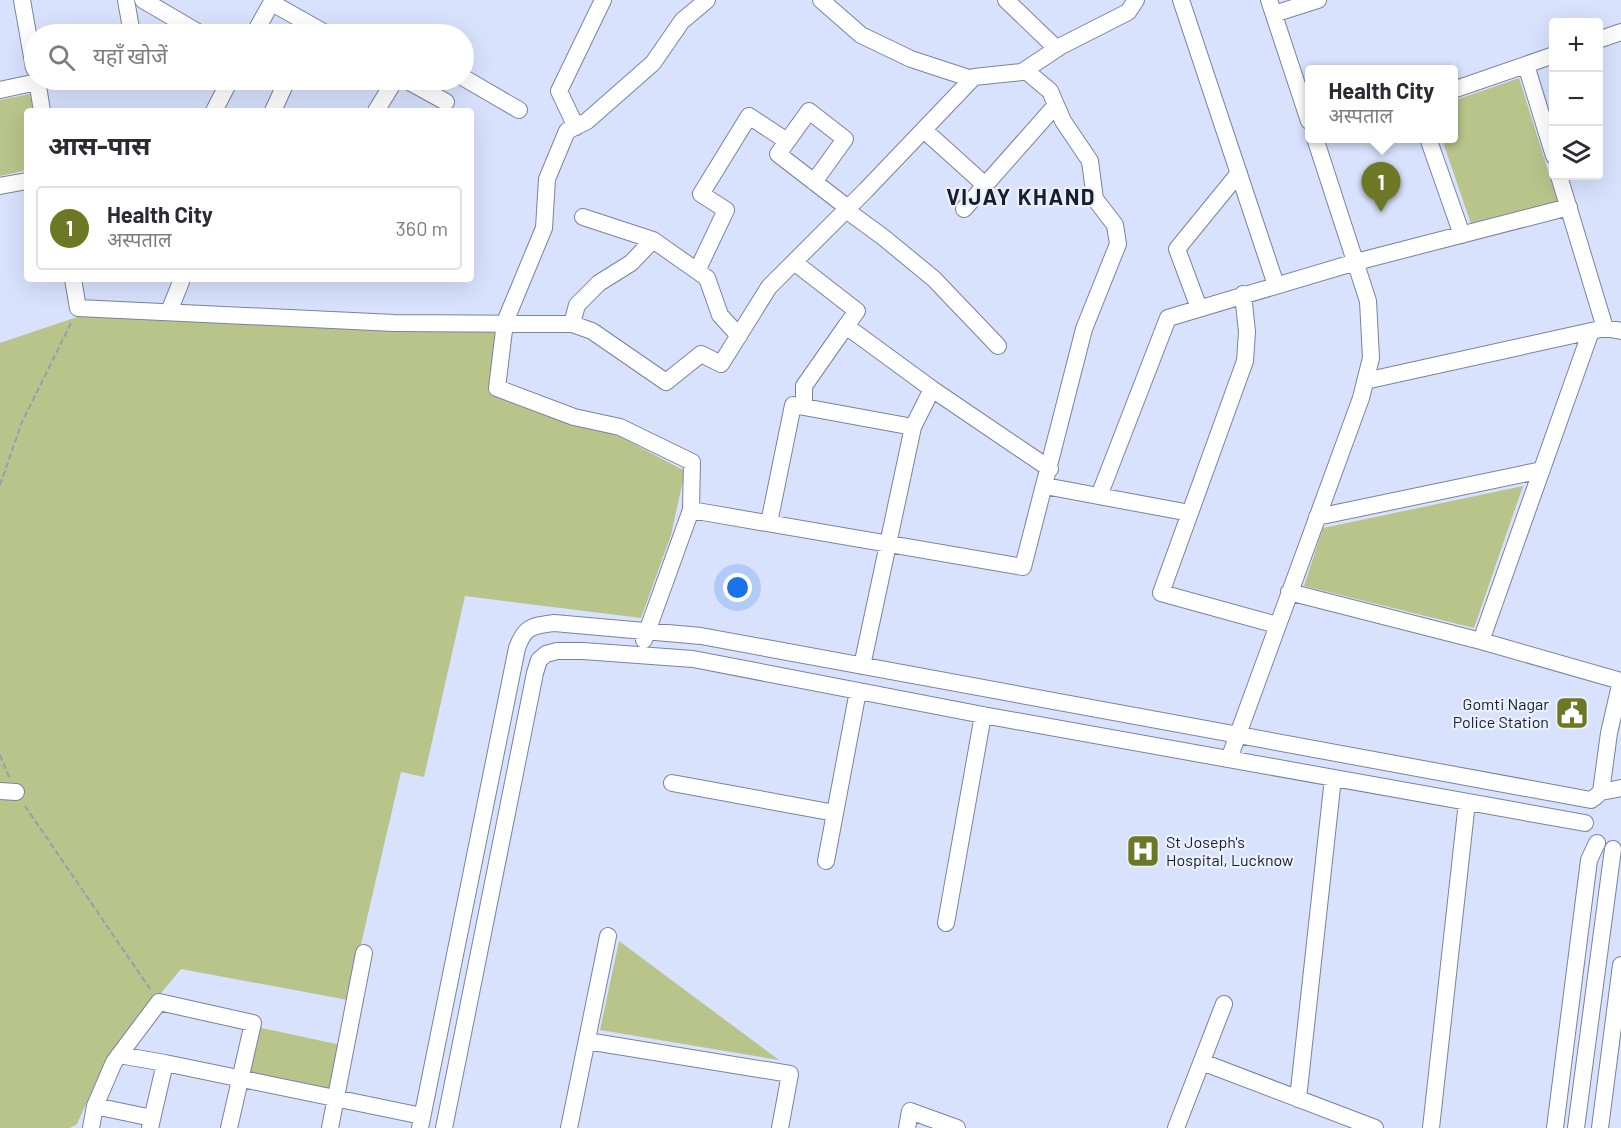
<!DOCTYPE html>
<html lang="hi">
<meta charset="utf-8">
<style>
:root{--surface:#fff;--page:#f7f7f7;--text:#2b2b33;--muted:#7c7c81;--line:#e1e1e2;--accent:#6c7824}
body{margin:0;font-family:Barlow,"Noto Sans Devanagari",sans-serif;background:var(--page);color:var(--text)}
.controls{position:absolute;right:18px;top:18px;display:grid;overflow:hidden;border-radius:6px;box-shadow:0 6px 24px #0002}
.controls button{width:54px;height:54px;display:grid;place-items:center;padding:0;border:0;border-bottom:2px solid var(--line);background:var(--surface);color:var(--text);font:30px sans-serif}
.you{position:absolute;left:738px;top:588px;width:21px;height:21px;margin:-15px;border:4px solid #fff;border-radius:50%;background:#1a73e8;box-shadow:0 0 0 9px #1a73e833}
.badge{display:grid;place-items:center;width:39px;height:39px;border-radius:50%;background:var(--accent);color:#fff;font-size:20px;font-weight:700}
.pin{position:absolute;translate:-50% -50px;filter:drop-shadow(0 2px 3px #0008)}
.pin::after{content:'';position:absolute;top:32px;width:21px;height:18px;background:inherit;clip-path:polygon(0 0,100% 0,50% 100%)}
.popup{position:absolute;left:1305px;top:65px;width:153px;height:78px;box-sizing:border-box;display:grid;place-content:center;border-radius:6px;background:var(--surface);filter:drop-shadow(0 2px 4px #0005);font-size:20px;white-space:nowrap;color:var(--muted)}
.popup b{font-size:22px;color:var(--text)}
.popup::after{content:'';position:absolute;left:50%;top:100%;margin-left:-12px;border:12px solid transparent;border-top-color:var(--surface)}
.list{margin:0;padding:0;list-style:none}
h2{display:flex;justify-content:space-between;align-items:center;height:78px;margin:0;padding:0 24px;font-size:26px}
h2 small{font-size:20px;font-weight:400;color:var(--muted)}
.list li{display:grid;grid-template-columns:39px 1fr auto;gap:18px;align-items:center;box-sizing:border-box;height:84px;margin:0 12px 12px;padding:0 12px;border:2px solid var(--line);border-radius:6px}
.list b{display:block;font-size:22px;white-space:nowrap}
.list p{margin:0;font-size:20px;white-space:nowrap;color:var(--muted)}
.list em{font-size:20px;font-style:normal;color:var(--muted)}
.icon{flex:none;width:33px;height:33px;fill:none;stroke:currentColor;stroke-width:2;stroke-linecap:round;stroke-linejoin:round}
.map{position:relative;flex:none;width:1621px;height:1128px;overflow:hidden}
.search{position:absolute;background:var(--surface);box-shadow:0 6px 24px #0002;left:24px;top:24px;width:450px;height:66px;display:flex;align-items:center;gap:15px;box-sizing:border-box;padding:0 21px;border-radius:33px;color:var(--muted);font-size:22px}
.panel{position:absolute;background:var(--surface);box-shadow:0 6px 24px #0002;left:24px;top:108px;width:450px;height:174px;border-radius:6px}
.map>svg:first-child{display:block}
.green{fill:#b9c48b}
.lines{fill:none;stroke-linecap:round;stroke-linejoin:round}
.minor-casing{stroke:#7783a0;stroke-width:18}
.path{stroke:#969eb4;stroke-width:2;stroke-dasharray:6 3;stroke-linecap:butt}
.minor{stroke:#fff;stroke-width:16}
.labels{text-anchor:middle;stroke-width:4.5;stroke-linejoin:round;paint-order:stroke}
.poi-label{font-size:16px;fill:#1a1e2a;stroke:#eaf0fd;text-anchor:end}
.district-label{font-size:22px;font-weight:bold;letter-spacing:1.5px;fill:#1a1e2a;stroke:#eaf0fd}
</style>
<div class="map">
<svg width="1621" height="1128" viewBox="0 0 1621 1128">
<rect width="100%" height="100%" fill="#d8e2fd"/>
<path class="green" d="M1519 78 1558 202 1471 224 1442 139 1453 138V101Z
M30 94 34 111H27V170L0 176V100Z
M80 316 496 332 490 393 574 424 619 436 685 471 671 535 641 618 465 596 424 777 401 772 348 1000 181 969 107 1058 77 1124 70 1128H0V343Z
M1523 486 1474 628 1304 586 1323 528Z
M619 941 779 1060 600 1030Z
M257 1027 341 1045 331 1092 247 1073Z"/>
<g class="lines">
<g class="minor-casing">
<path id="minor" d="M22 0 34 68
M126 0 132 34
M143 0 201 34
M821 0 861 35 911 59 972 79
M1006 0 1057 49
M1181 0 1276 285
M1269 0 1309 121
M272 3 327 34
M1274 14 1318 0
M254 34 273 0
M1598 40 1621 32
M1526 65 1554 156
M464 78 519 110
M37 80 42 111
M406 80 446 102
M0 90 37 82
M1453 90 1554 55
M214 111 230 80
M273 111 287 80
M376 111 395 80
M576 127 559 91 603 0
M924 130 985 185
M1428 138 1462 235
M1559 176 1605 328
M814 182 845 139 809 111 778 154 848 208
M0 186 27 181
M964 209 1056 105
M846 210 883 237 934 279 998 346
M583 217 653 240 707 278 720 315 739 336
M794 262 857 311 846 326 932 389 1050 469
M697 271 726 210 701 194 749 116 787 141
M73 279 78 308 394 323 572 324 592 331 666 382 701 354 721 364 769 287 866 190 974 77 1022 72 1061 46 1128 12 1136 0
M1243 294 1247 332 1245 361 1161 593 1277 625
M1199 308 1177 249 1239 173
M169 312 182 279
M572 324 577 305 599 283 631 263 653 240
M1365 381 1605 328 1621 331
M804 407V386L846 326
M1045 486 1190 513
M1099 496 1168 318 1356 262 1569 207
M691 510 1023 567 1084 329 1118 244 1115 225 1095 199 1090 161 1063 121 1050 91 1025 70
M1317 517 1542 470
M769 523 793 405 913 427
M1289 592 1481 641 1621 681
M644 640 691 510 692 462 620 427 574 417 497 388 505 322 544 228 547 179 567 131 587 121 653 63 682 21 707 0
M1481 641 1591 331
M862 666 913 427 932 389
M1229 759 1361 398 1371 358 1368 301 1315 138
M672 783 835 813
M0 791 16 792
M1601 792 1609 733 1621 681
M1594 798 1601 792 1621 788
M826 861 858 691
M946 923 983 715
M587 1041 790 1074 780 1128
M119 1055 165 1063 422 1116
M1202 1062 1375 1128
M1298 1099 1333 778
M95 1106 152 1118
M91 1128 95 1106 114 1062 159 1002 253 1023 229 1128
M150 1128 165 1063
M330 1128 364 953
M420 1128 517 648C525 626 532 626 554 623L701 636 1591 800
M444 1128 535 673 539 660 546 654 557 651H583L693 659 983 715 1585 823
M569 1128 608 936
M907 1128 910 1111 957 1128
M1176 1128 1224 1004
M1431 1128 1467 802
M1555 1128 1589 860 1597 843
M1576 1128 1613 849
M1600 1128 1621 965"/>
</g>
<path class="path" d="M0 485 22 422 72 321
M0 755 9 777
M25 806 150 989"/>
<use href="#minor" class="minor"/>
</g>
<defs>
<g id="civic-square" transform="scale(1.725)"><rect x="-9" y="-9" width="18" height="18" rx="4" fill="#6c7824" stroke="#eaf0fd"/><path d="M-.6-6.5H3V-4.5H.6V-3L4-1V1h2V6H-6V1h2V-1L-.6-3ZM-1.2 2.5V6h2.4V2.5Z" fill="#fff"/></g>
<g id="hospital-square" transform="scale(1.725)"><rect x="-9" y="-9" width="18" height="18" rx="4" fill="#6c7824" stroke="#eaf0fd"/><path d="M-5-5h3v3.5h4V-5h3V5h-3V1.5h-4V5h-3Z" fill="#fff"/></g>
</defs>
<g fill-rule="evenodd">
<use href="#civic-square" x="1572" y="713"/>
<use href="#hospital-square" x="1143" y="851"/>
</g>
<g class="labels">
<g class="poi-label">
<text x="1549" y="710">Gomti Nagar<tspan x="1549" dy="18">Police Station</tspan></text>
<text x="1166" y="848" text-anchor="start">St Joseph's<tspan x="1166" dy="18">Hospital, Lucknow</tspan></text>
</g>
<g class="district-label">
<text x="1021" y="205">VIJAY KHAND</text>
</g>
</g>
</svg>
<div class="controls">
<button>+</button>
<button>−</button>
<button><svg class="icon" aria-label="layers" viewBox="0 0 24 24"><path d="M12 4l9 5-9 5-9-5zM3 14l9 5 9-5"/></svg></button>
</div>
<div class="you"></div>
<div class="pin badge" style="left:1381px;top:212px">1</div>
<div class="popup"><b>Health City</b>अस्पताल</div>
<div class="search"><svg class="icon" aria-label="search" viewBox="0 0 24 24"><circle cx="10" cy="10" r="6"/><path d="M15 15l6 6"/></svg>यहाँ खोजें</div>
<section class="panel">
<h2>आस-पास<small></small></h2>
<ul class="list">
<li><span class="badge">1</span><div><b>Health City</b><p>अस्पताल</p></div><em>360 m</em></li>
</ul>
</section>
</div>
